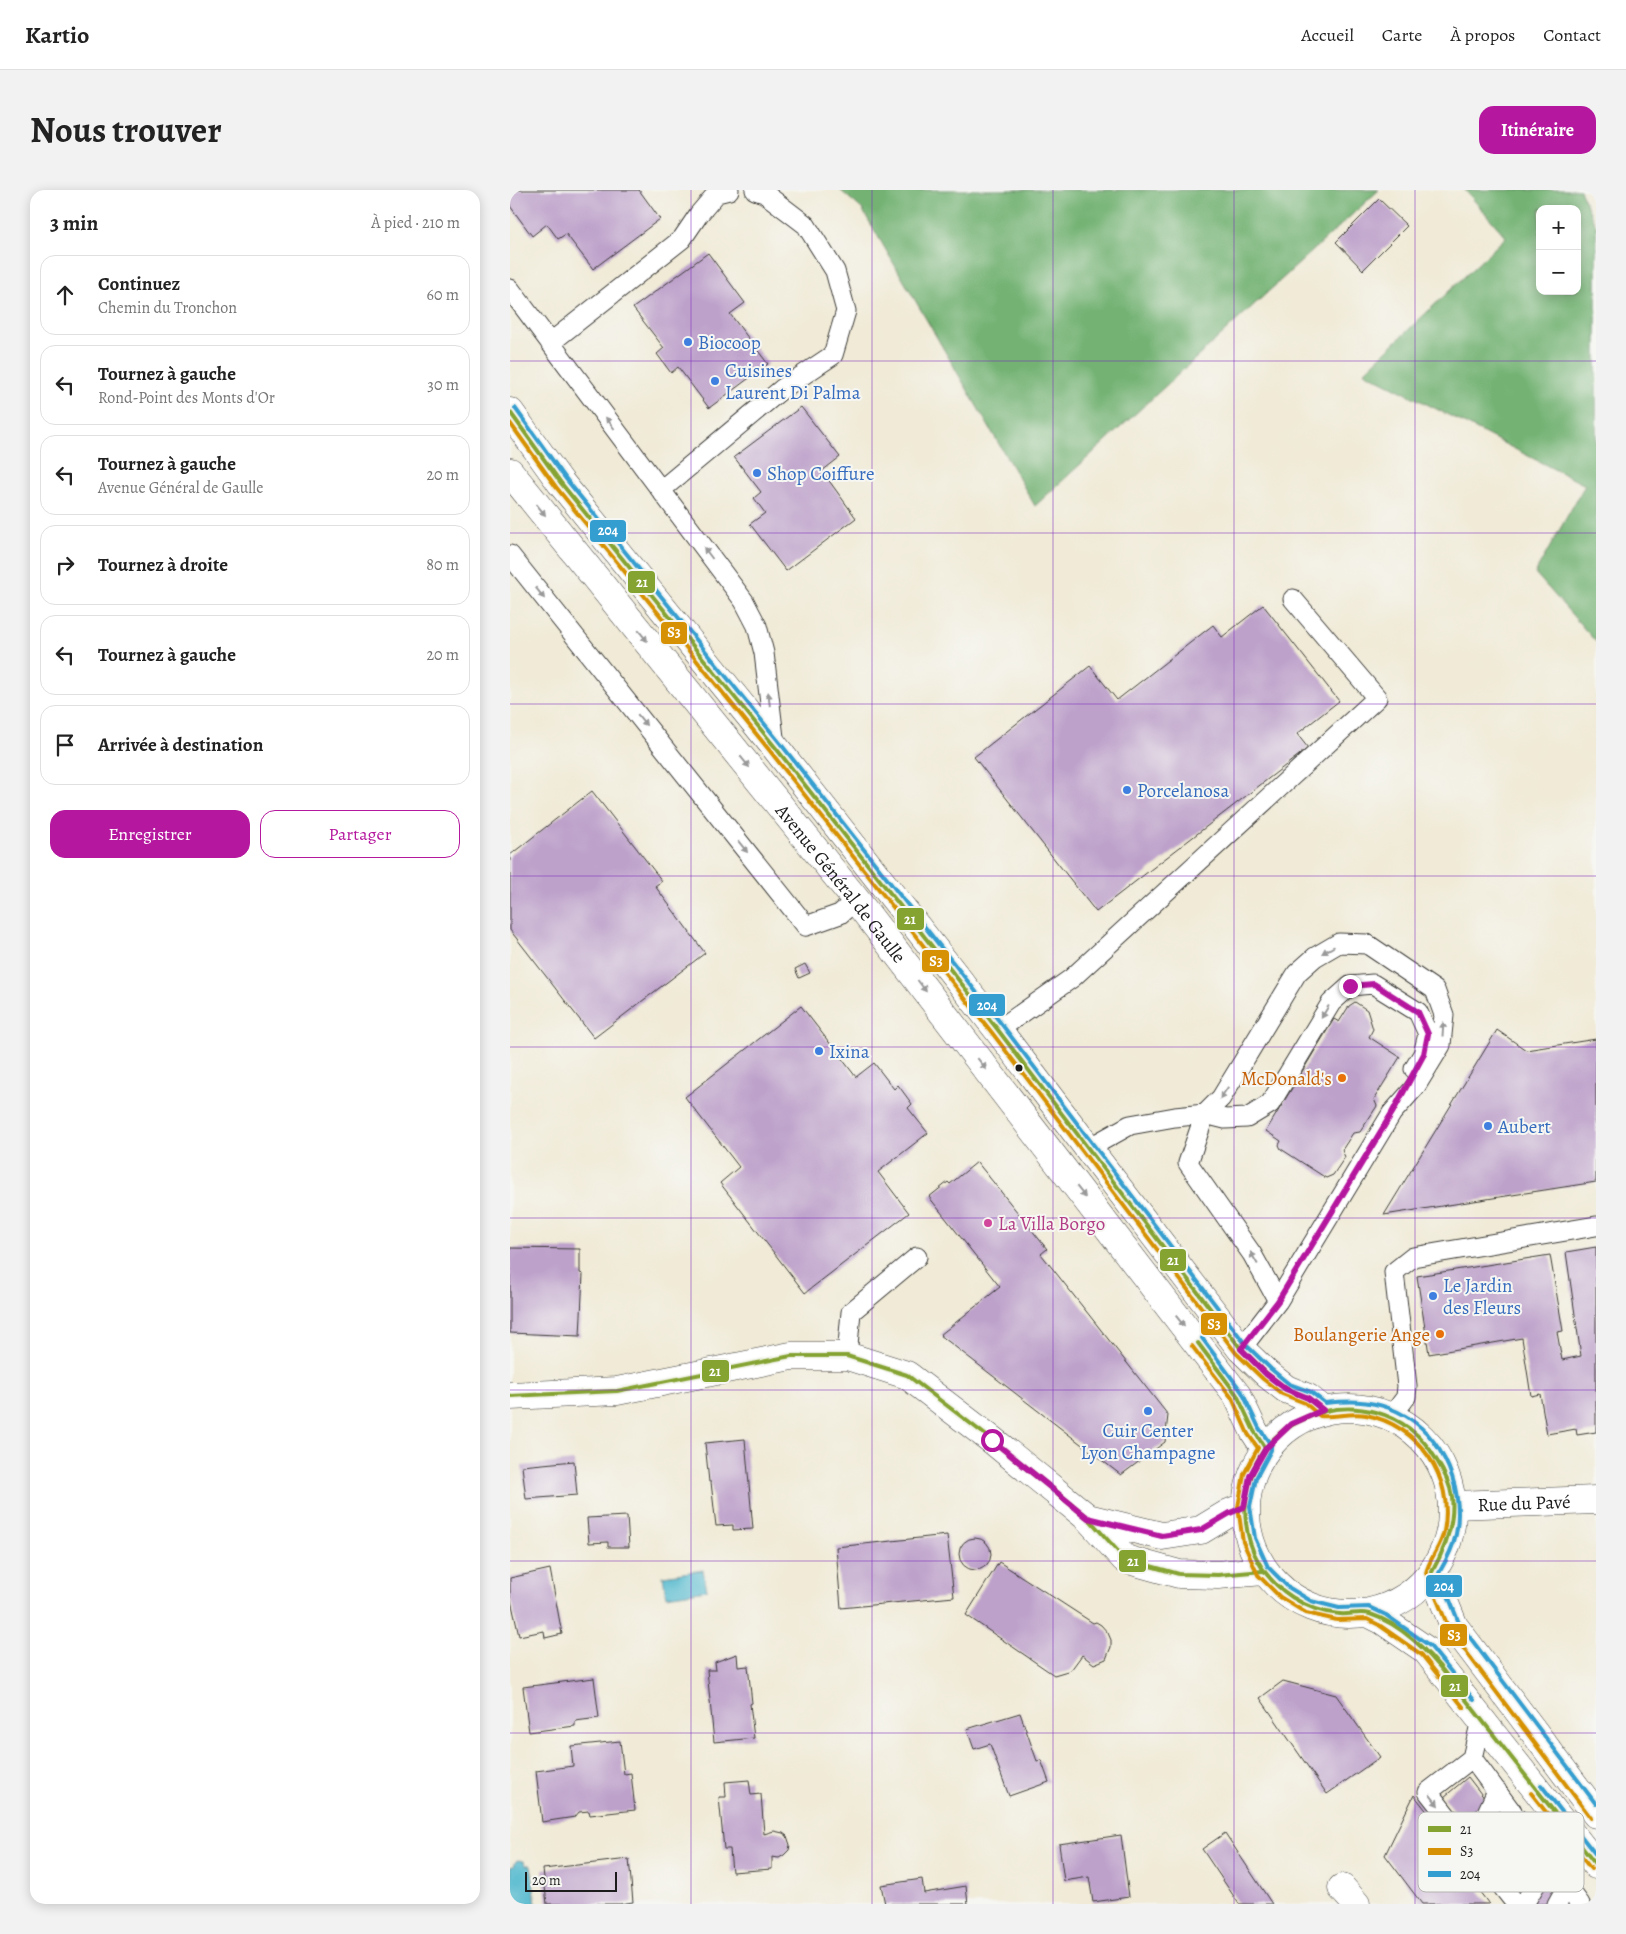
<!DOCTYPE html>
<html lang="fr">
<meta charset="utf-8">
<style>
:root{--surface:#fff;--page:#f2f2f2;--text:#222;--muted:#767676;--line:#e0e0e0;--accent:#b5179e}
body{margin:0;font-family:Alegreya,serif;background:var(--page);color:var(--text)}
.controls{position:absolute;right:15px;top:15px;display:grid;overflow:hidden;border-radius:10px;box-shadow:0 2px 12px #0003}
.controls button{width:45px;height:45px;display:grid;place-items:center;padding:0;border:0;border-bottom:1px solid var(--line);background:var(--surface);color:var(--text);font:25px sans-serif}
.scale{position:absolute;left:15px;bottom:12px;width:92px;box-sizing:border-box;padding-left:5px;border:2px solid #1c1c1c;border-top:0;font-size:14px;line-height:18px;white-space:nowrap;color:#1c1c1c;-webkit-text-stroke:4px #f6f6f2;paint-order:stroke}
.stop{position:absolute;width:15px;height:15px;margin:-11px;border:4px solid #b5179e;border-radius:50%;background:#fff}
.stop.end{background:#b5179e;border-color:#fff;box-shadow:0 1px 5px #0008}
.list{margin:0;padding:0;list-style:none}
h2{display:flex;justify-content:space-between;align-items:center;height:65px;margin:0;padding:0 20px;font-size:21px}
h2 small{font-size:16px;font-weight:400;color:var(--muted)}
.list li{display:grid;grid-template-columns:32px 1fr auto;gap:15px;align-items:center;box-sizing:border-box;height:80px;margin:0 10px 10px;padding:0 10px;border:1px solid var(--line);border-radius:15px}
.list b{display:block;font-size:19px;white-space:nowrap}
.list p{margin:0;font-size:16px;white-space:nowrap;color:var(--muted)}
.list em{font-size:16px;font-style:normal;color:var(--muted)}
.actions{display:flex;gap:10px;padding:15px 20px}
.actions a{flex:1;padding:11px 0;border:1px solid var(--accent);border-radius:15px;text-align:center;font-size:18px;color:var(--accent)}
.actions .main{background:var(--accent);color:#fff}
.icon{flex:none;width:28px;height:28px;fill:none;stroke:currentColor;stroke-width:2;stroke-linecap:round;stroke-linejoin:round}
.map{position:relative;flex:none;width:1086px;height:1714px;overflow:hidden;border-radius:15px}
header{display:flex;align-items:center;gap:30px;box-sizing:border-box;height:70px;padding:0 25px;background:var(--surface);border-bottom:1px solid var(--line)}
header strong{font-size:24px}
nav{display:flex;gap:28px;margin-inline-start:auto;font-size:18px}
.intro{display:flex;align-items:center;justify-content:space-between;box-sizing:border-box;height:120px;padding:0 30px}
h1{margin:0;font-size:35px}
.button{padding:12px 22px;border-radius:15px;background:var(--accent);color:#fff;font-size:18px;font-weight:700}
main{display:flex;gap:30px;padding:0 30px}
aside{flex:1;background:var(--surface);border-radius:15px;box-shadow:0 2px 12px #0003}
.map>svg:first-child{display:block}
.forest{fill:#73b273;stroke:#486748;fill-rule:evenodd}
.water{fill:#50b8ce;stroke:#366a75}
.building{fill:#bda1ca}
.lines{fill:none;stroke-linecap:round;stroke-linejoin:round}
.lane-casing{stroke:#3c3b38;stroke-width:21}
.street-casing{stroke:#3c3b38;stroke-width:29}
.secondary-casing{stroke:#3c3b38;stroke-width:29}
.primary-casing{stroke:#3c3b38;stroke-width:29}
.lane{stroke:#fff;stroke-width:19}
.street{stroke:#fff;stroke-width:28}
.secondary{stroke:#fff;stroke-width:28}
.primary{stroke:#fff;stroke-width:28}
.bus-1-casing{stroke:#f6f6f2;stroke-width:8}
.bus-2-casing{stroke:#f6f6f2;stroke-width:8}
.bus-3-casing{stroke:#f6f6f2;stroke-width:8}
.bus-1{stroke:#85a331;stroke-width:4}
.bus-2{stroke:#d69104;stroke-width:4}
.bus-3{stroke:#359ed0;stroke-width:4}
.oneway{fill:#999}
.route{stroke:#b5179e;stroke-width:6}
.grid{fill:none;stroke:#7b2cbf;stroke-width:1;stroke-opacity:0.55}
.shop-dot{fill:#3f7fe0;stroke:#f6f6f2;stroke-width:2}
.bus-dot{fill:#1c1c1c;stroke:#f6f6f2;stroke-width:2}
.food-dot{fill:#e8710a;stroke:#f6f6f2;stroke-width:2}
.hotel-dot{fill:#d1479c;stroke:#f6f6f2;stroke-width:2}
.labels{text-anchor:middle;stroke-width:4;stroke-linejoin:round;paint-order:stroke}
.shop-label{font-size:19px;fill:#366cbe;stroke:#f6f6f2;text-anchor:start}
.street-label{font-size:19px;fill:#1c1c1c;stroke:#f6f6f2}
.food-label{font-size:19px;fill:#c56008;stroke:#f6f6f2;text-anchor:end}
.hotel-label{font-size:19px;fill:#b23c85;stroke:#f6f6f2;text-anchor:start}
.key{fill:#f6f6f2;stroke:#b5b5b2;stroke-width:1}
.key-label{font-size:14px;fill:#1c1c1c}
.line-badge{stroke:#f6f6f2;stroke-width:2}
.badge-label{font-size:14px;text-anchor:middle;font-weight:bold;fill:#fff}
</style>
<header>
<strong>Kartio</strong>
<nav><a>Accueil</a><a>Carte</a><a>À propos</a><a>Contact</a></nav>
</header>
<div class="intro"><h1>Nous trouver</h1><a class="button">Itinéraire</a></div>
<main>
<aside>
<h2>3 min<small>À pied · 210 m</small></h2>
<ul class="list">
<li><svg class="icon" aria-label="ahead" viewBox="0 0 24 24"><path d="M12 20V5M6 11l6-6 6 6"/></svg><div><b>Continuez</b><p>Chemin du Tronchon</p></div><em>60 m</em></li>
<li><svg class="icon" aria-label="left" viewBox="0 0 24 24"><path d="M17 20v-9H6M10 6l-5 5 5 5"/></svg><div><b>Tournez à gauche</b><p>Rond-Point des Monts d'Or</p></div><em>30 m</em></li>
<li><svg class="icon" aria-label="left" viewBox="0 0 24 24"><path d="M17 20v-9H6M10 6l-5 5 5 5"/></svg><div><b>Tournez à gauche</b><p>Avenue Général de Gaulle</p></div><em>20 m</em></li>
<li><svg class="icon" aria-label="right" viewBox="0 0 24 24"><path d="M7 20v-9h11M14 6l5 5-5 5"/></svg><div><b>Tournez à droite</b></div><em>80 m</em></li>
<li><svg class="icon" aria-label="left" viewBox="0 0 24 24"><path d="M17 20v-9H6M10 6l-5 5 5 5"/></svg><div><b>Tournez à gauche</b></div><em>20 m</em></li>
<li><svg class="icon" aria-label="arrive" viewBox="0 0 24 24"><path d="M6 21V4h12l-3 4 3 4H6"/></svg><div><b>Arrivée à destination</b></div></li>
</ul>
<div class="actions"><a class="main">Enregistrer</a><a>Partager</a></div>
</aside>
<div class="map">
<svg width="1086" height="1714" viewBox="0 0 1086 1714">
<rect width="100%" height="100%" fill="#f6f6f2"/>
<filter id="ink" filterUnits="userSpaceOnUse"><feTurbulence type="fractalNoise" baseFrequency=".02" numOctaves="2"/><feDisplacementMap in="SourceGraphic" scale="10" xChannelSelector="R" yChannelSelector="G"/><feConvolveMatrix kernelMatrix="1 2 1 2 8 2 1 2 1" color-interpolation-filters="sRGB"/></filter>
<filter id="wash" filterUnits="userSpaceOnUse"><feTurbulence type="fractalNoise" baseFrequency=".0096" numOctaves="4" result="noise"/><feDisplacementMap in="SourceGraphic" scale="20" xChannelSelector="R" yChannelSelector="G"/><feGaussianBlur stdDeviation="1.12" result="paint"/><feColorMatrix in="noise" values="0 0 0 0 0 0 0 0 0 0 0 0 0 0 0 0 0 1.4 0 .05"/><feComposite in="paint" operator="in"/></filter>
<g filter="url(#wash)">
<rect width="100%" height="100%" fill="#f0ead6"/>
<path class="forest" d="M330 0H869L525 316 352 19Z
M955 0H1070L1086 36V452L1025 383 1075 295 854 182 996 47ZM1030 19H1067V101H1030Z"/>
<path class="water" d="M193 1380 197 1400 156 1406 153 1386Z
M8 1670 14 1671 16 1675H21L26 1714H4L0 1677 4 1676 6 1671Z"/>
<g id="blocks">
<path class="building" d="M0 0H129L150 29 83 79 56 44 48 49 37 34 22 46 0 16Z
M869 9 897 36 853 80 826 52Z
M198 63 235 113 220 124 258 174 199 218 168 177 161 183 147 164 154 158 123 118Z
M291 217 330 267 312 281 346 328 276 381 240 334 255 323 244 308 251 302 224 267Z
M753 415 829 511 787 544 798 558 586 722 464 567 580 476 607 510 703 435 712 447Z
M82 601 152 691 145 696 195 763 84 848 0 740V665Z
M295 774 300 783 289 788 285 779Z
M845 812 857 820 863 839 859 847 890 867 864 909 867 916 850 942 843 943 832 960 835 967 823 985 816 988 771 959 769 955 771 951 756 941 824 829 829 832 839 816Z
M291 816 346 887 364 873 384 899 388 895 402 914 398 918 418 943 368 982 399 1023 295 1103 210 993 229 977 175 907Z
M987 840 1016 860 1086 849V992L874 1025Z
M467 972 537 1059 531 1064 658 1225 655 1252 611 1285 430 1145 490 1097 419 1007 438 992 440 994Z
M1086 1057V1242L1067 1245 1066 1239 1037 1244 1030 1204 1021 1206 1012 1148 919 1164 907 1086 1040 1065 1053 1141 1047 1142 1052 1170 1071 1166 1056 1062Z
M0 1058 70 1059V1083L73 1084 70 1146 0 1143Z
M235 1249 243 1339 223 1340V1335L206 1336 201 1292H199L195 1253Z
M64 1271 67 1305 16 1309 12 1276Z
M117 1326 119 1357H98V1352L79 1353 77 1328Z
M437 1345 444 1407 331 1418 326 1357Z
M449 1364a16 16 0 1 1 32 0a16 16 0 1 1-32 0Z
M489 1372 583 1433 586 1432 591 1435 598 1443 601 1450V1457L596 1469 584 1474 572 1465 561 1480 544 1485 456 1425Z
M40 1379 52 1444 35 1448 34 1441 9 1446 0 1406V1388Z
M227 1464 228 1477 238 1476 242 1513 240 1514 244 1548 204 1552 197 1480H206L205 1472Z
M84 1488 89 1528 65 1531V1536L19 1542 13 1497Z
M773 1491 826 1505 870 1567 817 1604 750 1508Z
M510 1523 527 1571 531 1570 539 1592 499 1606 480 1554 464 1559 457 1539Z
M110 1551 114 1584 121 1583 125 1620 80 1625 79 1621 69 1622 65 1627 32 1632 26 1581 63 1576 61 1556Z
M958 1587 1056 1714H1016L934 1607Z
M239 1590 241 1605 251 1604 254 1644 264 1641 273 1643 277 1646 280 1655 279 1660 274 1665 269 1668 262 1667V1679L222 1682 220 1659H214L209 1607H216L215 1592Z
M904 1605 949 1662 943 1667 979 1714H912L875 1665Z
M715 1643 762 1714H729L692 1659Z
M611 1645 619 1707 583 1712 579 1687 554 1691 549 1654Z
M119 1669 123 1712 110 1714H37L33 1679Z
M412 1689 414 1703 456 1696 458 1714H375L371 1695Z"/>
</g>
</g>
<g filter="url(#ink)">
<use href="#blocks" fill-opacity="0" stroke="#3c3b38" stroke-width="1"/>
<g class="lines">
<g class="lane-casing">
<path id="lane" d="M0 99 234 411 247 436 254 463 265 556
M40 153 172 49 189 24 207 3 219 0
M151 300 272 199 323 165 336 121 325 81 296 35 254 3 245 0
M0 365 296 736 330 724 346 710
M488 840 562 788 867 508 783 409
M577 959 620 935 665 927 695 924 711 908 787 783 805 767 829 753 857 754 925 800 934 825 931 855 906 896 882 923 768 1111 731 1159
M768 1111 742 1064 678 973 695 924 715 929 737 928 760 914 821 813 840 796 863 794 908 822 918 844 913 864 904 879
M337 1166 341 1122 407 1067
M882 1226 896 1207 897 1196 884 1082 903 1067 1086 1036
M971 1530 962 1568 1070 1714
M962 1568 918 1602 1006 1714
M961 1657 987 1601
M978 1678 1002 1621
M994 1699 1021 1648
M1014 1714 1039 1672
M1047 1714 1057 1696"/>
</g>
<g class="street-casing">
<g id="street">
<path id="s1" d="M943 1315 1086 1310"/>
<path d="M832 1698 846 1714"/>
</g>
</g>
<g class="secondary-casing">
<path id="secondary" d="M0 1206 107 1201 281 1166H337L397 1185 482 1250 578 1328 615 1369 669 1384 708 1385 753 1381
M578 1328 652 1346 691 1340 719 1323 734 1317"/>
</g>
<g class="primary-casing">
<g id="primary">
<path d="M0 222 51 293 265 557 488 840 731 1159 757 1184 776 1199 798 1208 813 1220"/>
<path id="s2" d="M0 282 346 710 727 1205 744 1241 755 1258"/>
<circle cx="839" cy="1321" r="103"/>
<path d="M922 1382 944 1436 1086 1624"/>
<path d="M858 1423 872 1430 916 1460 1086 1675"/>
</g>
</g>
<use href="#lane" class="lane"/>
<use href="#street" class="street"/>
<use href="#secondary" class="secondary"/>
<use href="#primary" class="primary"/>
<g class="bus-1-casing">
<path id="bus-1" d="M0 222 51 293 265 557 488 840 731 1159 757 1184 776 1199 798 1208 813 1220
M688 1153 727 1205 744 1241 755 1258
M0 1206 107 1201 281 1166H337L397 1185 482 1250 578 1328 615 1369 669 1384 708 1385 753 1381
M922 1382C935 1359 945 1334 942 1307 940 1293 933 1280 926 1269 897 1220 838 1205 789 1231 763 1244 746 1266 739 1294 732 1318 735 1348 748 1371 763 1399 797 1422 830 1424 840 1425 850 1421 860 1424 891 1434 919 1462 938 1487L1086 1675"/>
</g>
<g class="bus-2-casing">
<path id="bus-2" d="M0 233 46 297 260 561 483 844 726 1163 753 1189 772 1204 795 1213 810 1226C825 1228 840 1222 856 1225 908 1235 945 1287 934 1341 931 1357 919 1369 916 1383L939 1439 1081 1628
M682 1156 722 1208 738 1244 748 1258 734 1284 728 1317 733 1352 748 1385 770 1407 796 1423 827 1430 857 1429 869 1435 912 1465 954 1518
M1021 1603 1081 1679"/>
</g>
<g class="bus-3-casing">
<path id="bus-3" d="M5 218 56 289 270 553 493 836 736 1155 761 1179 779 1194 801 1202 815 1213C837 1211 858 1210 879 1218 928 1236 956 1294 946 1344 943 1358 936 1371 929 1383L949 1433 1086 1614
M692 1148 732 1202 749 1238 761 1255V1260L746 1288 740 1317 745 1348 758 1377 778 1397 801 1411 829 1418 859 1417 876 1425 920 1456 964 1510
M1031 1595 1086 1665"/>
</g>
<use href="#bus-1" class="bus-1"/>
<use href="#bus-2" class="bus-2"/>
<use href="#bus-3" class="bus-3"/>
</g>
<defs><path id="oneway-solid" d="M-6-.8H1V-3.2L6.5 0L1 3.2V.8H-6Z" transform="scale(1.25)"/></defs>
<g class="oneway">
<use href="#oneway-solid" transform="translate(100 233) rotate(-127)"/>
<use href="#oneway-solid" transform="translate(31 320) rotate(51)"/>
<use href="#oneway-solid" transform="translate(198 363) rotate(-127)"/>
<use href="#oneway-solid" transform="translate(30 403) rotate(52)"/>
<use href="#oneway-solid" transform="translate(133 446) rotate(51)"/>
<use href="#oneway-solid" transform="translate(259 509) rotate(-97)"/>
<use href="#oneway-solid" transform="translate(132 530) rotate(51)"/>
<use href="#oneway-solid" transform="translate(235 572) rotate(51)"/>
<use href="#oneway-solid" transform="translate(233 657) rotate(51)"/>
<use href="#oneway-solid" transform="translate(818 760) rotate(150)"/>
<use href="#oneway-solid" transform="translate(412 796) rotate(53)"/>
<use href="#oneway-solid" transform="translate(815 822) rotate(121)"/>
<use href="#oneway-solid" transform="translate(933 839) rotate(-86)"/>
<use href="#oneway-solid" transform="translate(472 874) rotate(52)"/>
<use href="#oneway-solid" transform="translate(714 903) rotate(124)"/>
<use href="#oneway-solid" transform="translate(571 1002) rotate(52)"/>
<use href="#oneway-solid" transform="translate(744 1068) rotate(-120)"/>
<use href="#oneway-solid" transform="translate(670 1131) rotate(52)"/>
<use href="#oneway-solid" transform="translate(924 1610) rotate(52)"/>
</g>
</g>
<g class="lines" filter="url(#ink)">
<path class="route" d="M482 1250 578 1328 652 1346 691 1340 720 1323 734 1317 740 1286 756 1258 781 1234 813 1220 798 1208 776 1199 756 1184 731 1159 768 1111 882 923 914 864 918 844 908 822 864 794 840 796"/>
</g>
<path class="grid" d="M181 0V1714M362 0V1714M543 0V1714M724 0V1714M905 0V1714M0 171H1086M0 343H1086M0 514H1086M0 686H1086M0 857H1086M0 1028H1086M0 1200H1086M0 1371H1086M0 1543H1086"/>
<g class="shop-dot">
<circle cx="178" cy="152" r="5"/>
<circle cx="205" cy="191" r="5"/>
<circle cx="247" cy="283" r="5"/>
<circle cx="617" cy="600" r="5"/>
<circle cx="309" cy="861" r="5"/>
<circle cx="978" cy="936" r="5"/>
<circle cx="923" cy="1106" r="5"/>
<circle cx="638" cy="1221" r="5"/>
</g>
<circle class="bus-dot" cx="509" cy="878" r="4.5"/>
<g class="food-dot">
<circle cx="832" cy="888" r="5"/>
<circle cx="930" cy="1144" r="5"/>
</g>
<circle class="hotel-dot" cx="478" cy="1033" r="5"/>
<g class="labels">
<g class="shop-label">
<text x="188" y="159">Biocoop</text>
<text x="215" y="187">Cuisines<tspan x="215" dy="22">Laurent Di Palma</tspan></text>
<text x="257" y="290">Shop Coiffure</text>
<text x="627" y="607">Porcelanosa</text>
<text x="319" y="868">Ixina</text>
<text x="988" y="943">Aubert</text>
<text x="933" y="1102">Le Jardin<tspan x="933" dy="22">des Fleurs</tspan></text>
<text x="638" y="1247" text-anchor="middle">Cuir Center<tspan x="638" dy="22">Lyon Champagne</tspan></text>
</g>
<g class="street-label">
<text dy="7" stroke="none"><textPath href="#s2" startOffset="528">Avenue Général de Gaulle</textPath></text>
<text dy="7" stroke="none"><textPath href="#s1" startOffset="71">Rue du Pavé</textPath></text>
</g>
<g class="food-label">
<text x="822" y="895">McDonald's</text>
<text x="920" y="1151">Boulangerie Ange</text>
</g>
<g class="hotel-label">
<text x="488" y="1040">La Villa Borgo</text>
</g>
</g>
<rect x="908" y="1622" width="166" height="80" rx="8" class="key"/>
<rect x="918" y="1636" width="23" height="6" fill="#85a331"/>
<rect x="918" y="1658" width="23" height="7" fill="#d69104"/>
<rect x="918" y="1681" width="23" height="6" fill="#359ed0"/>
<g class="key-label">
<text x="950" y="1644">21</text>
<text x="950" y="1666">S3</text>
<text x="950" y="1689">204</text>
</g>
<g class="line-badge">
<rect x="79" y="329" width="38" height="24" rx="5" fill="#359ed0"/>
<rect x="117" y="380" width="29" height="24" rx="5" fill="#85a331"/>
<rect x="150" y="431" width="28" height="24" rx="5" fill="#d69104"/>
<rect x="386" y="717" width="29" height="24" rx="5" fill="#85a331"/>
<rect x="411" y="759" width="29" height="24" rx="5" fill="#d69104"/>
<rect x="458" y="803" width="38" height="24" rx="5" fill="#359ed0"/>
<rect x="649" y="1058" width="28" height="24" rx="5" fill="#85a331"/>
<rect x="690" y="1122" width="28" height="24" rx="5" fill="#d69104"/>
<rect x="191" y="1169" width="29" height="24" rx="5" fill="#85a331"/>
<rect x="608" y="1359" width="29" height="24" rx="5" fill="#85a331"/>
<rect x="915" y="1384" width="38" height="24" rx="5" fill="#359ed0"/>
<rect x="929" y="1433" width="29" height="24" rx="5" fill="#d69104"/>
<rect x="930" y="1484" width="29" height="24" rx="5" fill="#85a331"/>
</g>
<g class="badge-label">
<text x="98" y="345">204</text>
<text x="132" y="397">21</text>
<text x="164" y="447">S3</text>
<text x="400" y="734">21</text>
<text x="426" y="776">S3</text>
<text x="477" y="820">204</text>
<text x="663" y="1075">21</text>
<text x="704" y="1139">S3</text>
<text x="205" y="1186">21</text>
<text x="623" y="1376">21</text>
<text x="934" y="1401">204</text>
<text x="944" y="1450">S3</text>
<text x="945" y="1501">21</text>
</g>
</svg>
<div class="controls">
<button>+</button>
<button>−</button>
</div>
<div class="scale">20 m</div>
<div class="stop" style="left:482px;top:1250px"></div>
<div class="stop end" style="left:840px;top:796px"></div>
</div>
</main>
